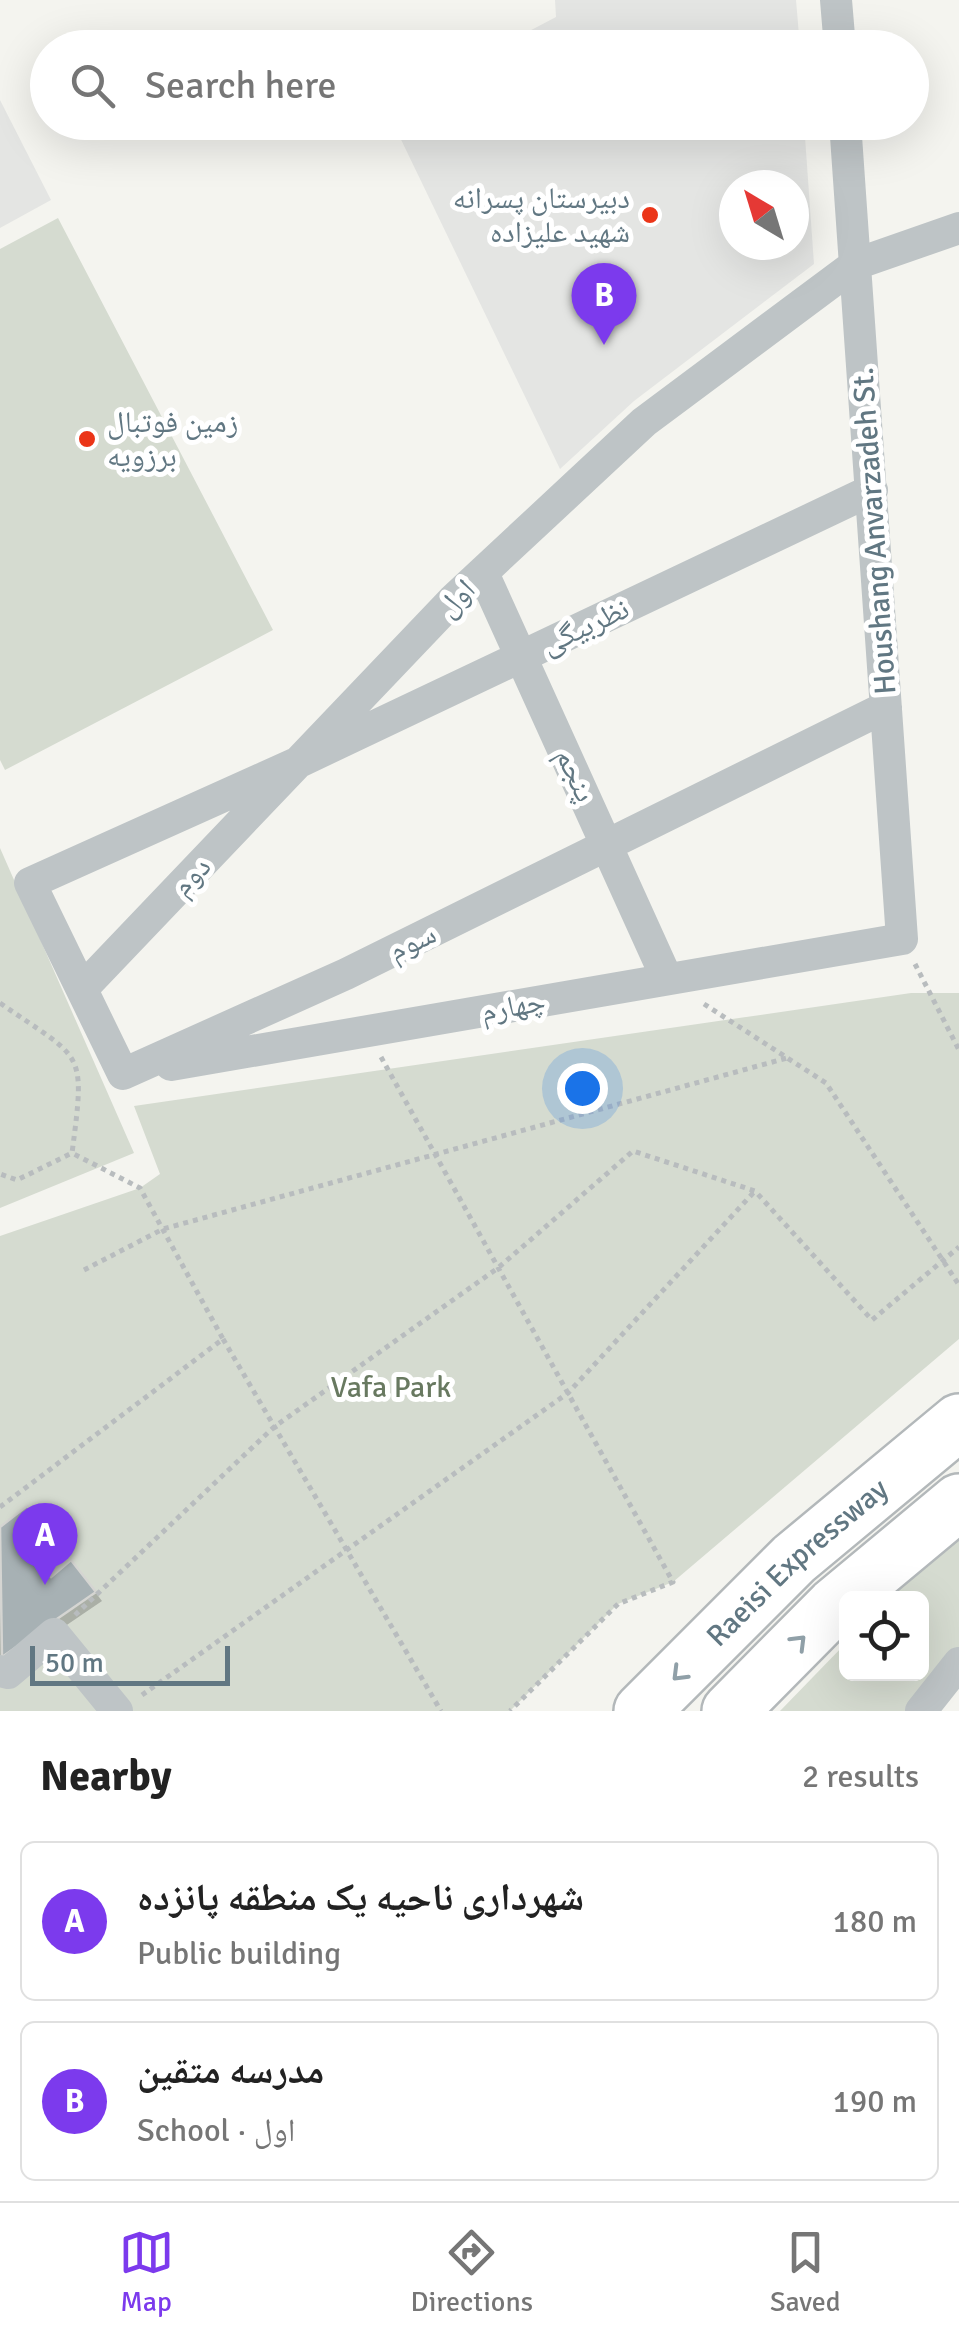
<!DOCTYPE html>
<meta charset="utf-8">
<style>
:root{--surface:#fff;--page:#f6f6f6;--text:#222;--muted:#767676;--line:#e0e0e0;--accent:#7c3aed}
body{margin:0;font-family:Signika,"Noto Naskh Arabic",sans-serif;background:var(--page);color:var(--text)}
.controls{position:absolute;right:30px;bottom:30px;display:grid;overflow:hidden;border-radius:15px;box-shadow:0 10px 40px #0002}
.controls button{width:90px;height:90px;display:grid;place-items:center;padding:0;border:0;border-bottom:2px solid var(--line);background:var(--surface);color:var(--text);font:50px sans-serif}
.compass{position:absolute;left:719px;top:170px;width:90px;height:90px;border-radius:50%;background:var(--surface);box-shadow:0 10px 40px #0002;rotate:322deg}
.scale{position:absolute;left:30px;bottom:25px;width:200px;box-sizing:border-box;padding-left:10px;border:5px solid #617782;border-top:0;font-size:28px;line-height:35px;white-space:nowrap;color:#617782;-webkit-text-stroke:8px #fff;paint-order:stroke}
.you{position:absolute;left:582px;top:1088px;width:35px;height:35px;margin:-25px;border:8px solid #fff;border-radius:50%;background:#1a73e8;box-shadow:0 0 0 15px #1a73e833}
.badge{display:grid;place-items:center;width:65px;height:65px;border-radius:50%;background:var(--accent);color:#fff;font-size:32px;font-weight:700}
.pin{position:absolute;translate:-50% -82px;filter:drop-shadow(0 2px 5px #0008)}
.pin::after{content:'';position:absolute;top:52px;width:35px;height:30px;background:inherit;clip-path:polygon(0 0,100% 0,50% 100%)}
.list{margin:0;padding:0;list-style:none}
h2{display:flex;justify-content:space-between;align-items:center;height:130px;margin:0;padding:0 40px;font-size:42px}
h2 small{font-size:32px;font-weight:400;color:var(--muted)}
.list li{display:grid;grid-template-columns:65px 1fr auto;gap:30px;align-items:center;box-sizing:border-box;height:160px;margin:0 20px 20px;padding:0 20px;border:2px solid var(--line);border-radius:15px}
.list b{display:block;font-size:38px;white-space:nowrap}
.list p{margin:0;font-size:32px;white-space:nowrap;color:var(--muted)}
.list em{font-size:32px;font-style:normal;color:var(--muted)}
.icon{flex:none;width:55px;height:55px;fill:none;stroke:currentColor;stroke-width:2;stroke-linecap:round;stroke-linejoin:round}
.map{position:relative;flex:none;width:959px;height:1711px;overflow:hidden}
.search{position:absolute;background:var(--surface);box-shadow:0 10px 40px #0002;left:30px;right:30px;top:30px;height:110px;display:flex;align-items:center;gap:25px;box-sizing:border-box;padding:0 35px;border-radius:55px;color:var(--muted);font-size:38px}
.sheet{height:490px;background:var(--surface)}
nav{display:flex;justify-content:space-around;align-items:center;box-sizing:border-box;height:140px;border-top:2px solid var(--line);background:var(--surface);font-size:28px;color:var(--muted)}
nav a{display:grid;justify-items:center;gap:5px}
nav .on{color:var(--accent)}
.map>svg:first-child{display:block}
.built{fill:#e4e5e3;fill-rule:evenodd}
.green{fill:#d5dbd0}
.shadow{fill:#0003}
.building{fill:#a7b1b4;stroke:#d5d5d2;stroke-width:2.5}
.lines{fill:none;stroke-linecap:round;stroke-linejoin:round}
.highway-casing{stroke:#b3b8ba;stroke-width:60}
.path{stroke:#b8bcbe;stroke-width:5;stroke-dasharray:5 5;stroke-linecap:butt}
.street{stroke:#bec4c6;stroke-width:32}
.highway{stroke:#fff;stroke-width:55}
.oneway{stroke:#90a0a8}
.poi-dot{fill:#eb3518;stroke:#fff;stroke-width:4}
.labels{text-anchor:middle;stroke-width:10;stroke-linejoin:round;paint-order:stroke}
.poi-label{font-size:30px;fill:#617782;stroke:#fff;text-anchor:end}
.street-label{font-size:30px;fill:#617782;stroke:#fff}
.park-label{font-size:30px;fill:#687960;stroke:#fff}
</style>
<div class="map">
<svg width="959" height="1711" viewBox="0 0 959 1711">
<rect width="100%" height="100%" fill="#f4f4ef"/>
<path class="built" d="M555 0H796L800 47H499L556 17Z
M0 100 51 200 0 228Z
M393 123H804L814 264 634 401 560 469ZM734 185H794V245H734Z"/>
<path class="green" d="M58 218 273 630 5 770 0 760V249Z
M0 848 134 1153 0 1208Z
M911 993H959V1339L673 1582 618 1604 510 1711H0V1236L140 1188 160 1174 134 1106Z
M959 1537V1649L911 1711H780L846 1643V1674H922V1598H890Z"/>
<path class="shadow" d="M26 1510 64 1549 41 1571 51 1581 79 1571 102 1601 11 1663 0 1655V1531Z"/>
<path class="building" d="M27 1506 59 1540 35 1562 51 1577 71 1560 96 1592 2 1657 0 1527Z"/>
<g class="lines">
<g class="highway-casing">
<g id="highway">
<path id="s1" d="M642 1711 794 1559 959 1422"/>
<path d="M730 1711 834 1606 959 1502"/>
</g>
</g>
<path class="path" d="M915 964 959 1050
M0 1003C83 1061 86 1047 72 1153L17 1180 0 1174
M704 1004 826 1083 959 1285
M381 1057 673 1582 618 1604 510 1711
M84 1270 163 1229 787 1058
M223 1339 441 1711
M0 1507 223 1339 140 1188 72 1153
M75 1615 274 1427 498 1268 633 1151 755 1191 872 1320 959 1247
M142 1695 568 1393 755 1191"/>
<path class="street" d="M836 0 840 48
M872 490 299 762 30 883 123 1074 346 974 886 707
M483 573 667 979
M82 989 453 600 644 422 856 264 959 228
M171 1065 902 939 845 122
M0 1671 8 1673 54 1634 117 1711
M921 1711 959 1663"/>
<use href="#highway" class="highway"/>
</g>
<defs><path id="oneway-chevron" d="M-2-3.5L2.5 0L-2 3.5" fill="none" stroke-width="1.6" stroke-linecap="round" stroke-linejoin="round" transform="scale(2.5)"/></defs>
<g class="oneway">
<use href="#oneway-chevron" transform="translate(799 1642) rotate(-45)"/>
<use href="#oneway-chevron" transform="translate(679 1674) rotate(135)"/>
</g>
<g class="poi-dot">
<circle cx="650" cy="215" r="10"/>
<circle cx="87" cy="439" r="10"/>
</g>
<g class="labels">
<g class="poi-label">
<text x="630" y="208">دبیرستان پسرانه<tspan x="630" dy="34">شهید علیزاده</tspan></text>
<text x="107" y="432" text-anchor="start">زمین فوتبال<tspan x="107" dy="34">برزویه</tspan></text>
</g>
<g class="street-label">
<text transform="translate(874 531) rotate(-94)" y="10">Houshang Anvarzadeh St.</text>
<text transform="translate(456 598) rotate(-45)" y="10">اول</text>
<text transform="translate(585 626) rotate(-25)" y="10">نظربیگی</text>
<text transform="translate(576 775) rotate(65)" y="10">پنجم</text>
<text transform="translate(191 876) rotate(-46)" y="10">دوم</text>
<text transform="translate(412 942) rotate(-26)" y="10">سوم</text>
<text transform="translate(513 1006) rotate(-10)" y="10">چهارم</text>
<text dy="10" stroke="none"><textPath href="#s1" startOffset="215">Raeisi Expressway</textPath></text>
</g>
<g class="park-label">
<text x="391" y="1397">Vafa Park</text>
</g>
</g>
</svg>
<div class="controls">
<button><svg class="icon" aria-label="locate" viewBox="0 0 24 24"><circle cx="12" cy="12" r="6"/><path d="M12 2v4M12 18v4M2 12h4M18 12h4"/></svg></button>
</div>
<svg class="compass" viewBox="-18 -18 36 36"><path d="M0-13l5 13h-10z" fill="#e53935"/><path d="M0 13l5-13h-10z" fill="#767676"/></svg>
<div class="scale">50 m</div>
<div class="you"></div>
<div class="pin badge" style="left:45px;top:1585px">A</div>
<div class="pin badge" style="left:604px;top:345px">B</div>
<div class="search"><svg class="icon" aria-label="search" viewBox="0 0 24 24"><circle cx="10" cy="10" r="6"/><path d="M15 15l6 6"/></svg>Search here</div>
</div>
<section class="sheet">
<h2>Nearby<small>2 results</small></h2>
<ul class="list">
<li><span class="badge">A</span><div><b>شهرداری ناحیه یک منطقه پانزده</b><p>Public building</p></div><em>180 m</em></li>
<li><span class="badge">B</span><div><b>مدرسه متقین</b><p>School · اول</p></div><em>190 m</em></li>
</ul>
</section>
<nav>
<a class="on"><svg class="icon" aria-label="map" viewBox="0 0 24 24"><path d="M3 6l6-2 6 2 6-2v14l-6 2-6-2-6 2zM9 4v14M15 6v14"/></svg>Map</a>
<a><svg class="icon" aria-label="directions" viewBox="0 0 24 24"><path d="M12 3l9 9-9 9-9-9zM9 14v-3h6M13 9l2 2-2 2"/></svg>Directions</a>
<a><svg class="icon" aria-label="saved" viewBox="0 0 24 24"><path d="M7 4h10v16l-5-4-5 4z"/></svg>Saved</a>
</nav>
